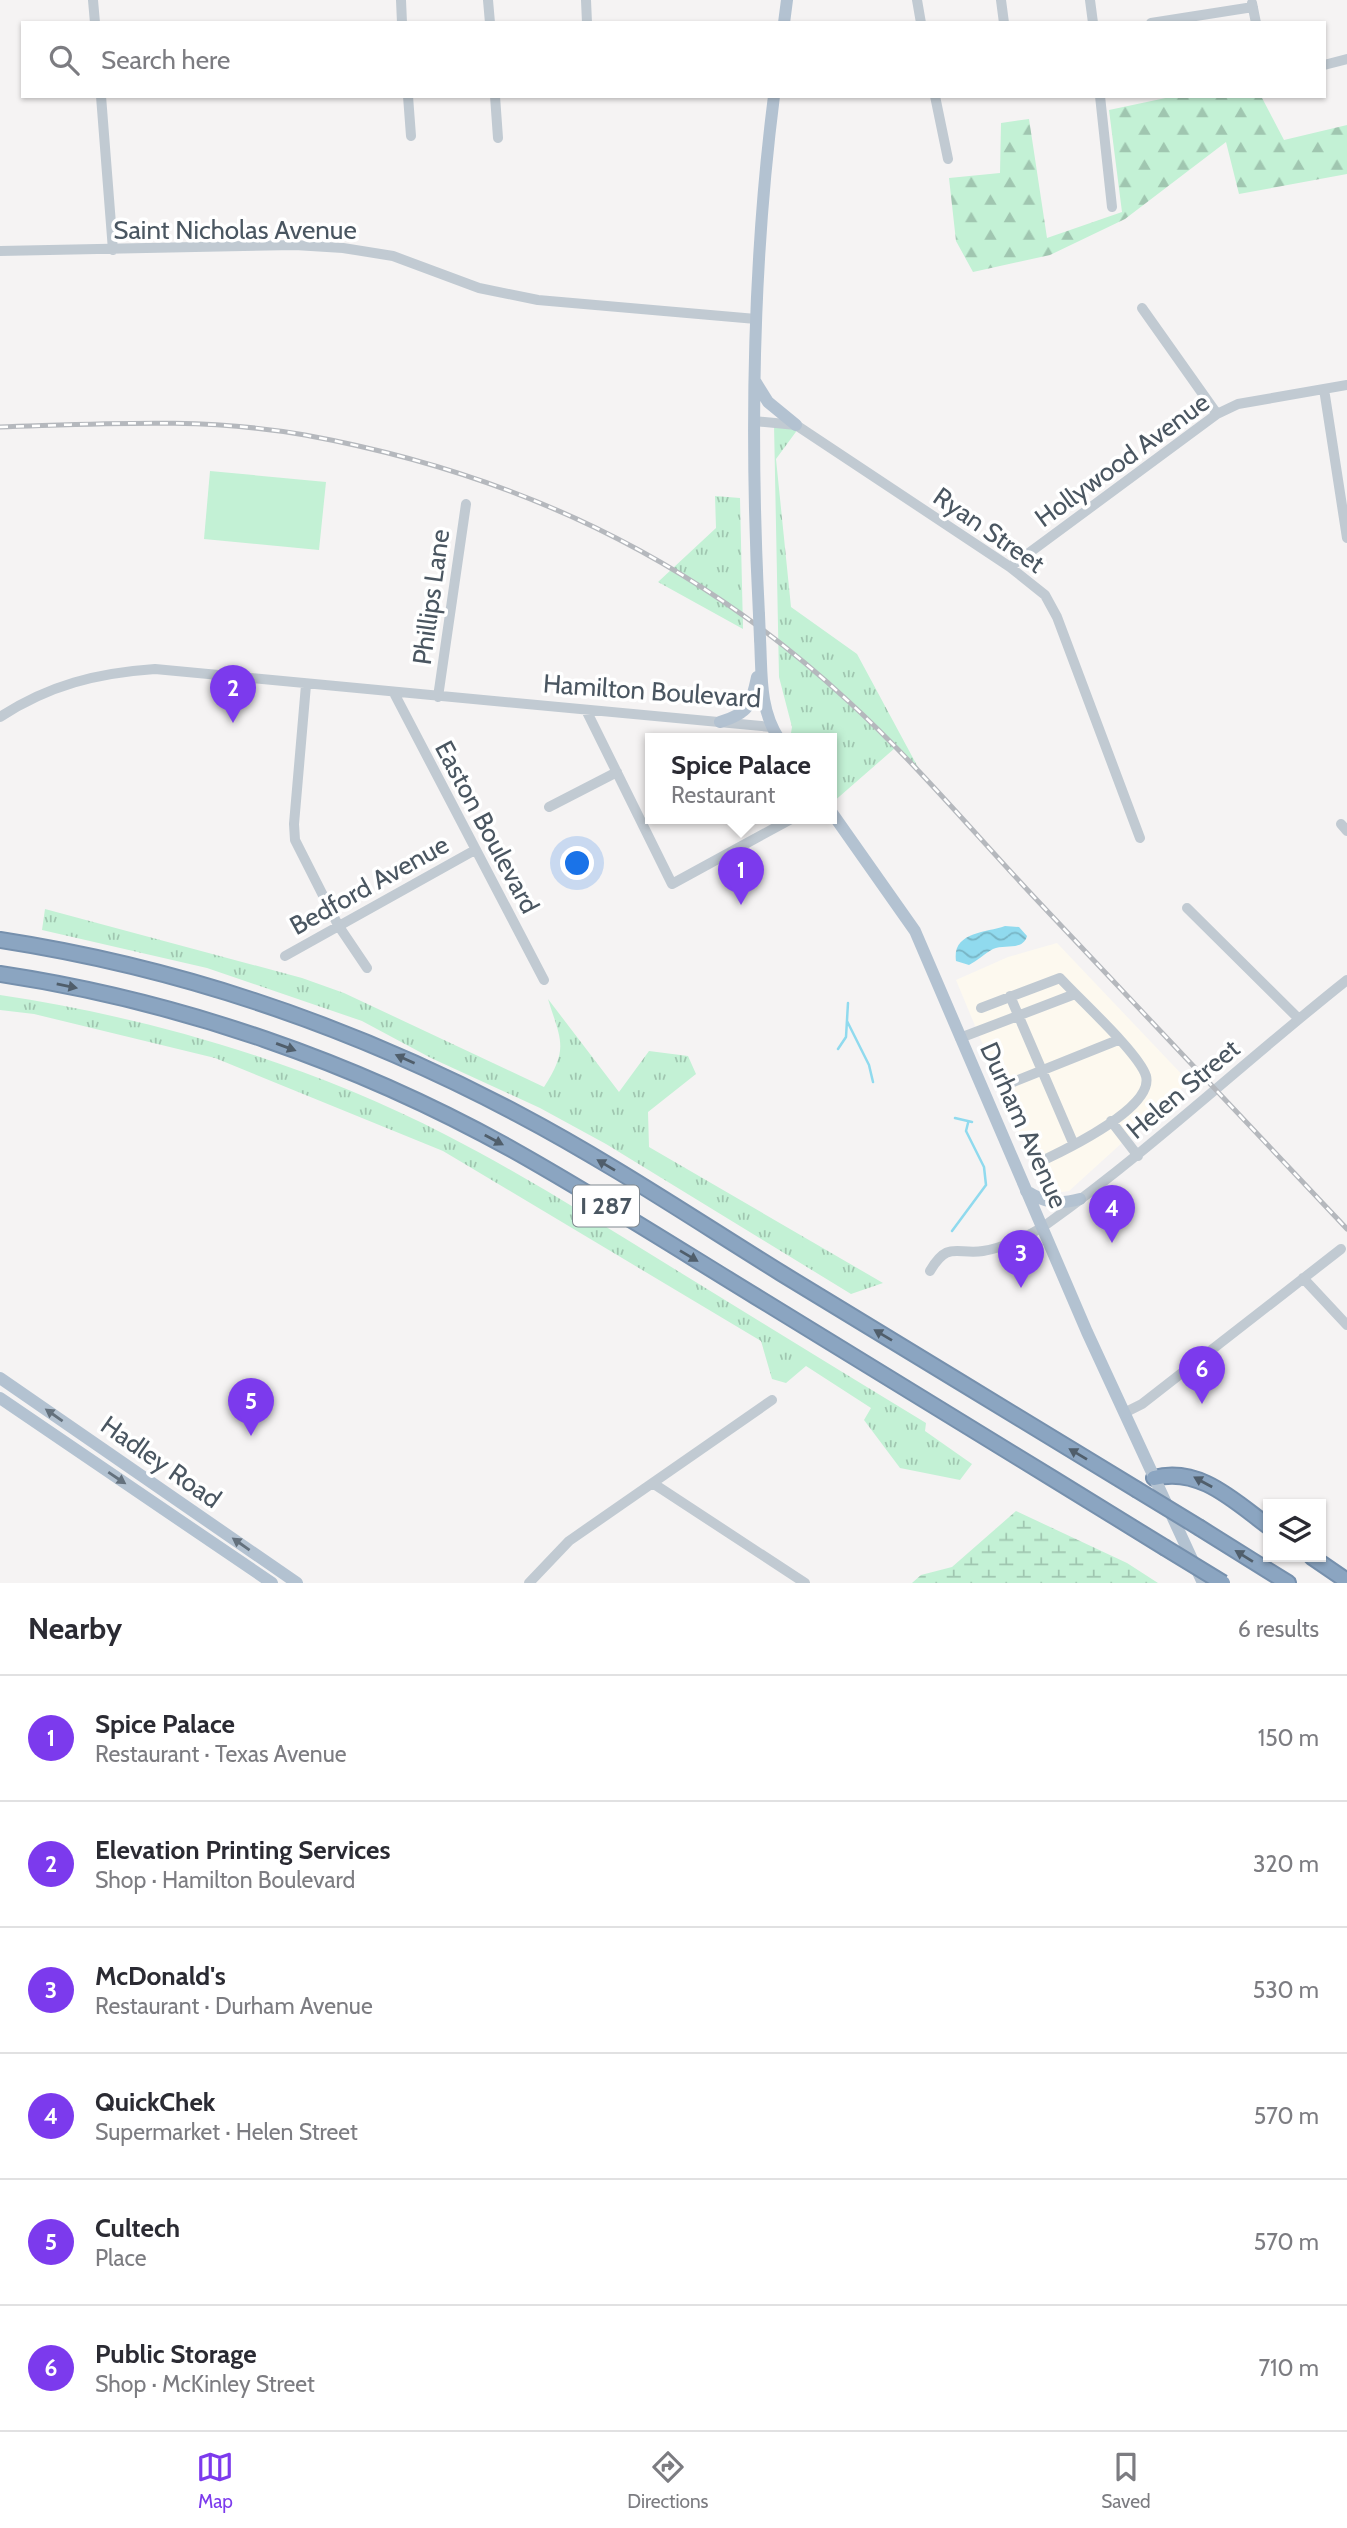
<!DOCTYPE html>
<meta charset="utf-8">
<style>
:root{--surface:#fff;--page:#f2f2f3;--text:#2b2b33;--muted:#7c7c81;--line:#e1e1e2;--accent:#7c3aed}
body{margin:0;font-family:Cabin,sans-serif;background:var(--page);color:var(--text)}
.controls{position:absolute;right:21px;bottom:21px;display:grid;overflow:hidden;border-radius:0px;box-shadow:0 2px 5px #0004}
.controls button{width:63px;height:63px;display:grid;place-items:center;padding:0;border:0;border-bottom:2px solid var(--line);background:var(--surface);color:var(--text);font:35px sans-serif}
.you{position:absolute;left:578px;top:864px;width:24px;height:24px;margin:-18px;border:5px solid #fff;border-radius:50%;background:#1a73e8;box-shadow:0 0 0 10px #1a73e833}
.badge{display:grid;place-items:center;width:46px;height:46px;border-radius:50%;background:var(--accent);color:#fff;font-size:23px;font-weight:700}
.pin{position:absolute;translate:-50% -58px;filter:drop-shadow(0 2px 4px #0008)}
.pin::after{content:'';position:absolute;top:37px;width:24px;height:21px;background:inherit;clip-path:polygon(0 0,100% 0,50% 100%)}
.popup{position:absolute;left:645px;top:733px;width:192px;height:91px;box-sizing:border-box;display:grid;place-content:center;border-radius:0px;background:var(--surface);filter:drop-shadow(0 2px 5px #0005);font-size:23px;white-space:nowrap;color:var(--muted)}
.popup b{font-size:26px;color:var(--text)}
.popup::after{content:'';position:absolute;left:50%;top:100%;margin-left:-14px;border:14px solid transparent;border-top-color:var(--surface)}
.list{margin:0;padding:0;list-style:none}
h2{display:flex;justify-content:space-between;align-items:center;height:91px;margin:0;padding:0 28px;font-size:30px}
h2 small{font-size:23px;font-weight:400;color:var(--muted)}
.list li{display:grid;grid-template-columns:46px 1fr auto;gap:21px;align-items:center;box-sizing:border-box;height:126px;padding:0 28px;border-top:2px solid var(--line)}
.list b{display:block;font-size:26px;white-space:nowrap}
.list p{margin:0;font-size:23px;white-space:nowrap;color:var(--muted)}
.list em{font-size:23px;font-style:normal;color:var(--muted)}
.icon{flex:none;width:38px;height:38px;fill:none;stroke:currentColor;stroke-width:2;stroke-linecap:round;stroke-linejoin:round}
.map{position:relative;flex:none;width:1347px;height:1583px;overflow:hidden}
.search{position:absolute;background:var(--surface);box-shadow:0 2px 5px #0004;left:21px;right:21px;top:21px;height:77px;display:flex;align-items:center;gap:18px;box-sizing:border-box;padding:0 24px;border-radius:0px;color:var(--muted);font-size:26px}
.sheet{height:847px;background:var(--surface)}
nav{display:flex;justify-content:space-around;align-items:center;box-sizing:border-box;height:98px;border-top:2px solid var(--line);background:var(--surface);font-size:19px;color:var(--muted)}
nav a{display:grid;justify-items:center;gap:4px}
nav .on{color:var(--accent)}
.map>svg:first-child{display:block}
.commercial{fill:#fdf9ef}
.grass{fill:url(#grass-tufts)}
.forest{fill:url(#forest-firs)}
.wetland{fill:url(#wetland-marsh)}
.park{fill:#c3f1d5}
.water{fill:url(#water-waves)}
.lines{fill:none;stroke-linecap:round;stroke-linejoin:round}
.stream{stroke:#90daee;stroke-width:2.5}
.highway-casing{stroke:#7690ad;stroke-width:18}
.minor{stroke:#c1cad2;stroke-width:10}
.major{stroke:#b3c2d1;stroke-width:12}
.highway{stroke:#8ba5c1;stroke-width:14}
.rail-casing{stroke:#b5b8bd;stroke-width:5}
.rail{stroke:#fff;stroke-width:2.5;stroke-dasharray:8;stroke-linecap:butt}
.highway-bridge-casing{stroke:#7690ad;stroke-width:18;stroke-linecap:butt}
.major-bridge{stroke:#b3c2d1;stroke-width:12}
.highway-bridge{stroke:#8ba5c1;stroke-width:14}
.oneway{fill:#505e6b}
.oneway2{fill:#64717d}
.labels{text-anchor:middle;stroke-width:7;stroke-linejoin:round;paint-order:stroke}
.shield{fill:#fff;stroke:#808990;stroke-width:2}
.shield-label{font-size:24px;font-weight:bold;fill:#4a5661}
.street-label{font-size:26px;fill:#4a5661;stroke:#fff}
</style>
<div class="map">
<svg width="1347" height="1583" viewBox="0 0 1347 1583">
<defs>
<pattern id="grass-tufts" width="24" height="20" patternUnits="userSpaceOnUse" patternTransform="scale(1.75)"><rect width="24" height="20" fill="#c3f1d5"/><path d="M3 7l-1-3M5 7V3M7 7l1-3M15 17l-1-3M17 17v-4M19 17l1-3" fill="none" stroke="#a0c6b0"/></pattern>
<pattern id="forest-firs" width="22" height="20" patternUnits="userSpaceOnUse" patternTransform="scale(1.75)"><rect width="22" height="20" fill="#c3f1d5"/><path d="M5 1l3.5 6h-7zM16 11l3.5 6h-7z" fill="#a0c6b0"/></pattern>
<pattern id="wetland-marsh" width="20" height="14" patternUnits="userSpaceOnUse" patternTransform="scale(1.75)"><rect width="20" height="14" fill="#c3f1d5"/><path d="M1 5h8M5 5V1M11 12h8M15 12V8" fill="none" stroke="#a0c6b0"/></pattern>
<pattern id="water-waves" width="16" height="10" patternUnits="userSpaceOnUse" patternTransform="scale(1.75)"><rect width="16" height="10" fill="#90daee"/><path d="M0 5q4-4 8 0t8 0" fill="none" stroke="#78b4c4"/></pattern>
</defs>
<rect width="100%" height="100%" fill="#f5f3f3"/>
<path class="commercial" d="M1057 943 1189 1082 1069 1191 1055 1193 1048 1191 1040 1182 956 980 1008 957Z"/>
<path class="grass" d="M774 424 798 429 776 459 791 607 857 654 920 771 895 748 832 803V739H790L792 727 779 677Z
M715 496 740 498 743 629 658 582 716 528Z
M45 909 302 978 344 993 544 1087C569 1048 561 1041 548 999L619 1092 649 1051 688 1056 696 1074 648 1112 649 1147 883 1283 851 1294 606 1144 540 1108 431 1058 362 1021 207 968 42 930Z
M0 995C153 1018 308 1064 446 1135 520 1173 590 1217 660 1260 749 1315 837 1369 926 1423L925 1431 972 1464 960 1480 900 1468 864 1420 871 1408 806 1366 786 1383 772 1379 761 1341 443 1151 215 1058 34 1014 0 1010Z"/>
<path class="forest" d="M1175 96H1261L1284 140 1347 125V174L1239 194 1226 142 1125 219 1050 255 973 272 956 241 949 178 1000 173 1001 123 1029 119 1047 238 1122 212 1109 110Z"/>
<path class="wetland" d="M1016 1511 1127 1563 1158 1583H912L921 1575 952 1567Z"/>
<path class="park" d="M210 471 326 482 319 550 204 539Z"/>
<path class="water" d="M1005 926 1019 927 1027 936C1023 951 1005 944 993 949 984 954 977 961 969 965L956 961C952 932 985 933 1005 926Z"/>
<g class="lines">
<path class="stream" d="M847 1021 869 1065 873 1082
M838 1049 846 1037 848 1003
M955 1118 972 1122
M952 1231 986 1185 984 1167 966 1131 968 1123"/>
<g class="highway-casing">
<path id="highway" d="M0 940C182 968 356 1028 518 1114 609 1162 694 1219 781 1273 899 1345 1018 1417 1136 1489
M0 974C179 1001 355 1062 513 1150 595 1196 675 1247 755 1296 892 1380 1028 1463 1164 1547
M1154 1478C1199 1466 1234 1501 1268 1526
M1200 1528 1288 1583
M1312 1557 1347 1581"/>
</g>
<path class="minor" d="M93 0 95 23
M401 0 402 23
M488 0 490 23
M586 0 587 23
M917 0 921 23
M1001 0 1004 23
M1090 0 1093 23
M1252 3 1256 23
M1151 23 1253 7
M1324 65 1347 59
M101 96 113 250
M408 96 411 136
M495 96 498 138
M935 96 948 159
M1100 96 1112 207
M0 251 295 245 343 248 393 256 479 288 538 300 756 319
M1142 308 1217 414
M1324 389 1347 538
M754 421 796 425 1010 567 1045 595 1057 617 1140 838
M1010 567 1217 414 1238 404 1347 385
M306 685 294 824 295 840 338 925 367 968
M394 693 544 980
M438 697 466 504
M586 710 672 884 791 819
M0 717C49 685 97 673 155 669L771 727
M549 807 617 772
M1341 824 1347 831
M1187 908 1298 1018
M285 956 475 850
M1010 996 1074 1145
M981 1008 1060 978C1078 998 1139 1053 1146 1076 1154 1107 1069 1148 1046 1159
M960 1038 1075 994
M1013 1082 1118 1040
M1111 1121 1138 1156
M930 1271C948 1240 957 1255 983 1251 1003 1248 1031 1235 1047 1224 1152 1149 1246 1060 1347 980
M1303 1278 1347 1325
M1124 1413 1142 1404 1341 1249
M654 1484 805 1583
M529 1583 569 1541 772 1400"/>
<path class="major" d="M784 23 787 0
M755 381 768 402 796 425
M759 615C750 442 752 268 774 96
M760 639C762 674 759 709 779 739
M720 722C749 713 751 706 757 677
M832 813 915 931 1087 1332 1203 1583
M1026 1191C1046 1203 1058 1205 1080 1199
M0 1378 297 1583
M0 1398 272 1583"/>
<use href="#highway" class="highway"/>
<g class="rail-casing">
<path id="rail" d="M0 427C102 424 205 417 305 435 513 473 691 556 847 700 914 761 973 832 1035 898 1139 1008 1243 1119 1347 1229"/>
</g>
<use href="#rail" class="rail"/>
<g class="highway-bridge-casing">
<path id="highway-bridge" d="M1136 1489 1200 1528
M1164 1547 1223 1583"/>
</g>
<path class="major-bridge" d="M759 615 760 639"/>
<use href="#highway-bridge" class="highway-bridge"/>
</g>
<defs><path id="oneway-solid" d="M-6-.8H1V-3.2L6.5 0L1 3.2V.8H-6Z" transform="scale(1.75)"/></defs>
<g class="oneway">
<use href="#oneway-solid" transform="translate(67 986) rotate(11)"/>
<use href="#oneway-solid" transform="translate(286 1047) rotate(20)"/>
<use href="#oneway-solid" transform="translate(405 1059) rotate(-156)"/>
<use href="#oneway-solid" transform="translate(494 1140) rotate(28)"/>
<use href="#oneway-solid" transform="translate(606 1165) rotate(-149)"/>
<use href="#oneway-solid" transform="translate(689 1256) rotate(31)"/>
<use href="#oneway-solid" transform="translate(883 1335) rotate(-149)"/>
<use href="#oneway-solid" transform="translate(1078 1454) rotate(-149)"/>
<use href="#oneway-solid" transform="translate(1203 1482) rotate(-151)"/>
<use href="#oneway-solid" transform="translate(1244 1556) rotate(-148)"/>
</g>
<g class="oneway2">
<use href="#oneway-solid" transform="translate(54 1415) rotate(-145)"/>
<use href="#oneway-solid" transform="translate(117 1478) rotate(34)"/>
<use href="#oneway-solid" transform="translate(241 1544) rotate(-145)"/>
</g>
<g class="labels">
<rect class="shield" x="573" y="1185.5" width="66" height="41" rx="5"/>
<g class="shield-label">
<text x="606" y="1214">I 287</text>
</g>
<g class="street-label">
<text x="235" y="239">Saint Nicholas Avenue</text>
<text transform="translate(1122 460) rotate(-36)" y="9">Hollywood Avenue</text>
<text transform="translate(989 530) rotate(35)" y="9">Ryan Street</text>
<text transform="translate(431 597) rotate(-82)" y="9">Phillips Lane</text>
<text transform="translate(652 691) rotate(4)" y="9">Hamilton Boulevard</text>
<text transform="translate(487 827) rotate(62)" y="9">Easton Boulevard</text>
<text transform="translate(369 885) rotate(-29)" y="9">Bedford Avenue</text>
<text transform="translate(1183 1089) rotate(-40)" y="9">Helen Street</text>
<text transform="translate(1024 1125) rotate(66)" y="9">Durham Avenue</text>
<text transform="translate(161 1462) rotate(35)" y="9">Hadley Road</text>
</g>
</g>
</svg>
<div class="controls">
<button><svg class="icon" aria-label="layers" viewBox="0 0 24 24"><path d="M12 4l9 5-9 5-9-5zM3 14l9 5 9-5"/></svg></button>
</div>
<div class="you"></div>
<div class="pin badge" style="left:741px;top:905px">1</div>
<div class="popup"><b>Spice Palace</b>Restaurant</div>
<div class="pin badge" style="left:233px;top:723px">2</div>
<div class="pin badge" style="left:1021px;top:1288px">3</div>
<div class="pin badge" style="left:1112px;top:1243px">4</div>
<div class="pin badge" style="left:251px;top:1436px">5</div>
<div class="pin badge" style="left:1202px;top:1404px">6</div>
<div class="search"><svg class="icon" aria-label="search" viewBox="0 0 24 24"><circle cx="10" cy="10" r="6"/><path d="M15 15l6 6"/></svg>Search here</div>
</div>
<section class="sheet">
<h2>Nearby<small>6 results</small></h2>
<ul class="list">
<li><span class="badge">1</span><div><b>Spice Palace</b><p>Restaurant · Texas Avenue</p></div><em>150 m</em></li>
<li><span class="badge">2</span><div><b>Elevation Printing Services</b><p>Shop · Hamilton Boulevard</p></div><em>320 m</em></li>
<li><span class="badge">3</span><div><b>McDonald's</b><p>Restaurant · Durham Avenue</p></div><em>530 m</em></li>
<li><span class="badge">4</span><div><b>QuickChek</b><p>Supermarket · Helen Street</p></div><em>570 m</em></li>
<li><span class="badge">5</span><div><b>Cultech</b><p>Place</p></div><em>570 m</em></li>
<li><span class="badge">6</span><div><b>Public Storage</b><p>Shop · McKinley Street</p></div><em>710 m</em></li>
</ul>
</section>
<nav>
<a class="on"><svg class="icon" aria-label="map" viewBox="0 0 24 24"><path d="M3 6l6-2 6 2 6-2v14l-6 2-6-2-6 2zM9 4v14M15 6v14"/></svg>Map</a>
<a><svg class="icon" aria-label="directions" viewBox="0 0 24 24"><path d="M12 3l9 9-9 9-9-9zM9 14v-3h6M13 9l2 2-2 2"/></svg>Directions</a>
<a><svg class="icon" aria-label="saved" viewBox="0 0 24 24"><path d="M7 4h10v16l-5-4-5 4z"/></svg>Saved</a>
</nav>
